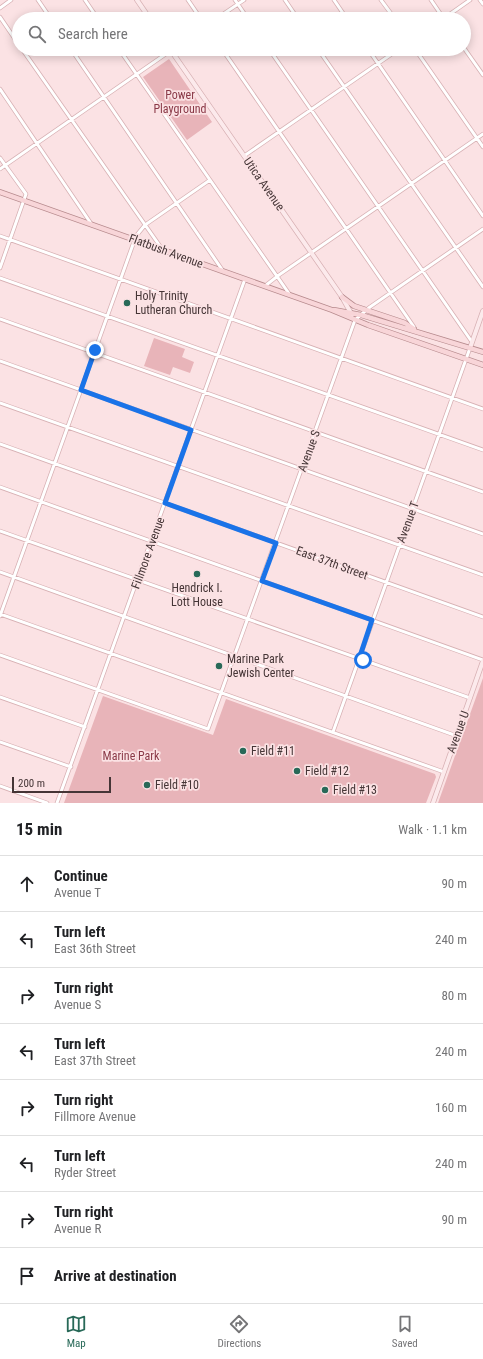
<!DOCTYPE html>
<meta charset="utf-8">
<style>
:root{--surface:#fff;--page:#f2f2f2;--text:#202124;--muted:#757577;--line:#e0e0e0;--accent:#286958}
body{margin:0;font-family:"Roboto Condensed",sans-serif;background:var(--page);color:var(--text)}
.scale{position:absolute;left:12px;bottom:10px;width:99px;box-sizing:border-box;padding-left:4px;border:2px solid #453536;border-top:0;font-size:11px;line-height:14px;white-space:nowrap;color:#453536;-webkit-text-stroke:3px #fbe2e4;paint-order:stroke}
.stop{position:absolute;width:12px;height:12px;margin:-9px;border:3px solid #1a73e8;border-radius:50%;background:#fff}
.stop.end{background:#1a73e8;border-color:#fff;box-shadow:0 1px 4px #0008}
.list{margin:0;padding:0;list-style:none}
h2{display:flex;justify-content:space-between;align-items:center;height:52px;margin:0;padding:0 16px;font-size:17px}
h2 small{font-size:13px;font-weight:400;color:var(--muted)}
.list li{display:grid;grid-template-columns:26px 1fr auto;gap:12px;align-items:center;box-sizing:border-box;height:56px;padding:0 16px;border-top:1px solid var(--line)}
.list b{display:block;font-size:15px;white-space:nowrap}
.list p{margin:0;font-size:13px;white-space:nowrap;color:var(--muted)}
.list em{font-size:13px;font-style:normal;color:var(--muted)}
.icon{flex:none;width:22px;height:22px;fill:none;stroke:currentColor;stroke-width:2;stroke-linecap:round;stroke-linejoin:round}
.map{position:relative;flex:none;width:483px;height:803px;overflow:hidden}
.search{position:absolute;background:var(--surface);box-shadow:0 2px 10px #0003;left:12px;right:12px;top:12px;height:44px;display:flex;align-items:center;gap:10px;box-sizing:border-box;padding:0 14px;border-radius:22px;color:var(--muted);font-size:15px}
.sheet{height:500px;background:var(--surface)}
nav{display:flex;justify-content:space-around;align-items:center;box-sizing:border-box;height:56px;border-top:1px solid var(--line);background:var(--surface);font-size:11px;color:var(--muted)}
nav a{display:grid;justify-items:center;gap:2px}
nav .on{color:var(--accent)}
.map>svg:first-child{display:block}
.green{fill:#e8b4b9}
.lines{fill:none;stroke-linecap:round;stroke-linejoin:round}
.minor-casing{stroke:#d7b0b3;stroke-width:4.5}
.secondary-casing{stroke:#d7b0b3;stroke-width:5.5}
.primary-casing{stroke:#b78b8e;stroke-width:6}
.minor{stroke:#fff;stroke-width:3}
.secondary{stroke:#fceaec;stroke-width:4}
.primary{stroke:#f8d5d8;stroke-width:4.5}
.route{stroke:#1a73e8;stroke-width:5}
.poi-dot{fill:#286958;stroke:#fbe2e4;stroke-width:1.5}
.labels{text-anchor:middle;stroke-width:3.5;stroke-linejoin:round;paint-order:stroke}
.park-label{font-size:12px;fill:#8a3947;stroke:#fbe2e4}
.street-label{font-size:12px;fill:#453536;stroke:#fbe2e4}
.poi-label{font-size:12px;fill:#453536;stroke:#fbe2e4;text-anchor:start}
</style>
<div class="map">
<svg width="483" height="803" viewBox="0 0 483 803">
<rect width="100%" height="100%" fill="#fbe2e4"/>
<path class="green" d="M169 59 212 122 187 140 143 77Z
M154 338 185 349 182 357 194 362 190 373 173 367 170 375 144 366Z
M483 678V803H438Z
M103 696 213 735 226 699 435 774 436 777 426 803H64Z"/>
<g class="lines">
<g class="minor-casing">
<path id="minor" d="M38 0 51 19
M85 0 98 19
M188 0 201 19
M235 0 248 19
M285 0 298 19
M334 0 347 19
M381 0 395 19
M431 0 444 19
M480 0 483 4
M0 8 11 0
M0 17 19 45
M216 19 244 0
M443 19 470 0
M464 48 483 75
M22 49 162 249
M71 49 223 271
M119 49 290 295
M222 49 414 327
M269 49 472 342
M318 49 483 287
M368 49 483 216
M415 49 483 147
M0 89 92 225
M244 156 399 49
M0 158 26 194 0 268
M0 169 173 49
M0 236 483 409
M0 278 483 450
M265 286 279 275 483 134
M0 319 483 492
M0 361 483 534
M0 403 483 575
M0 444 483 617
M0 487 483 660
M0 531 470 698
M0 572 457 736
M0 614 444 772
M0 616 136 236 145 225 210 180
M0 655 208 729 355 320 370 307 483 229
M0 697 85 727
M333 732 470 348
M0 742 71 767
M0 786 47 803
M57 803 245 279"/>
</g>
<g class="secondary-casing">
<path id="secondary" d="M137 0 150 19
M170 49 342 297 352 315
M470 348 483 311
M433 803 483 661"/>
</g>
<g class="primary-casing">
<path id="primary" d="M0 192 332 310 368 325 483 365
M342 297 354 306 405 323 414 329
M334 310 361 315 483 352"/>
</g>
<use href="#minor" class="minor"/>
<use href="#secondary" class="secondary"/>
<use href="#primary" class="primary"/>
</g>
<g class="lines">
<path class="route" d="M95 350 81 390 191 430 165 503 276 543 262 581 372 620 359 659 363 660"/>
</g>
<g class="poi-dot">
<circle cx="127" cy="303" r="4"/>
<circle cx="197" cy="574" r="4"/>
<circle cx="219" cy="666" r="4"/>
<circle cx="243" cy="751" r="4"/>
<circle cx="297" cy="771" r="4"/>
<circle cx="147" cy="785" r="4"/>
<circle cx="325" cy="790" r="4"/>
</g>
<g class="labels">
<g class="park-label">
<text x="180" y="99">Power<tspan x="180" dy="14">Playground</tspan></text>
<text x="131" y="760">Marine Park</text>
</g>
<g class="street-label">
<text transform="translate(264 184) rotate(55)" y="4">Utica Avenue</text>
<text transform="translate(166 251) rotate(20)" y="4">Flatbush Avenue</text>
<text transform="translate(309 451) rotate(-70)" y="4">Avenue S</text>
<text transform="translate(408 522) rotate(-70)" y="4">Avenue T</text>
<text transform="translate(148 553) rotate(-70)" y="4">Fillmore Avenue</text>
<text transform="translate(332 563) rotate(20)" y="4">East 37th Street</text>
<text transform="translate(458 732) rotate(-70)" y="4">Avenue U</text>
</g>
<g class="poi-label">
<text x="135" y="300">Holy Trinity<tspan x="135" dy="14">Lutheran Church</tspan></text>
<text x="197" y="592" text-anchor="middle">Hendrick I.<tspan x="197" dy="14">Lott House</tspan></text>
<text x="227" y="663">Marine Park<tspan x="227" dy="14">Jewish Center</tspan></text>
<text x="251" y="755">Field #11</text>
<text x="305" y="775">Field #12</text>
<text x="155" y="789">Field #10</text>
<text x="333" y="794">Field #13</text>
</g>
</g>
</svg>
<div class="scale">200 m</div>
<div class="stop" style="left:363px;top:660px"></div>
<div class="stop end" style="left:95px;top:350px"></div>
<div class="search"><svg class="icon" aria-label="search" viewBox="0 0 24 24"><circle cx="10" cy="10" r="6"/><path d="M15 15l6 6"/></svg>Search here</div>
</div>
<section class="sheet">
<h2>15 min<small>Walk · 1.1 km</small></h2>
<ul class="list">
<li><svg class="icon" aria-label="ahead" viewBox="0 0 24 24"><path d="M12 20V5M6 11l6-6 6 6"/></svg><div><b>Continue</b><p>Avenue T</p></div><em>90 m</em></li>
<li><svg class="icon" aria-label="left" viewBox="0 0 24 24"><path d="M17 20v-9H6M10 6l-5 5 5 5"/></svg><div><b>Turn left</b><p>East 36th Street</p></div><em>240 m</em></li>
<li><svg class="icon" aria-label="right" viewBox="0 0 24 24"><path d="M7 20v-9h11M14 6l5 5-5 5"/></svg><div><b>Turn right</b><p>Avenue S</p></div><em>80 m</em></li>
<li><svg class="icon" aria-label="left" viewBox="0 0 24 24"><path d="M17 20v-9H6M10 6l-5 5 5 5"/></svg><div><b>Turn left</b><p>East 37th Street</p></div><em>240 m</em></li>
<li><svg class="icon" aria-label="right" viewBox="0 0 24 24"><path d="M7 20v-9h11M14 6l5 5-5 5"/></svg><div><b>Turn right</b><p>Fillmore Avenue</p></div><em>160 m</em></li>
<li><svg class="icon" aria-label="left" viewBox="0 0 24 24"><path d="M17 20v-9H6M10 6l-5 5 5 5"/></svg><div><b>Turn left</b><p>Ryder Street</p></div><em>240 m</em></li>
<li><svg class="icon" aria-label="right" viewBox="0 0 24 24"><path d="M7 20v-9h11M14 6l5 5-5 5"/></svg><div><b>Turn right</b><p>Avenue R</p></div><em>90 m</em></li>
<li><svg class="icon" aria-label="arrive" viewBox="0 0 24 24"><path d="M6 21V4h12l-3 4 3 4H6"/></svg><div><b>Arrive at destination</b></div></li>
</ul>
</section>
<nav>
<a class="on"><svg class="icon" aria-label="map" viewBox="0 0 24 24"><path d="M3 6l6-2 6 2 6-2v14l-6 2-6-2-6 2zM9 4v14M15 6v14"/></svg>Map</a>
<a><svg class="icon" aria-label="directions" viewBox="0 0 24 24"><path d="M12 3l9 9-9 9-9-9zM9 14v-3h6M13 9l2 2-2 2"/></svg>Directions</a>
<a><svg class="icon" aria-label="saved" viewBox="0 0 24 24"><path d="M7 4h10v16l-5-4-5 4z"/></svg>Saved</a>
</nav>
